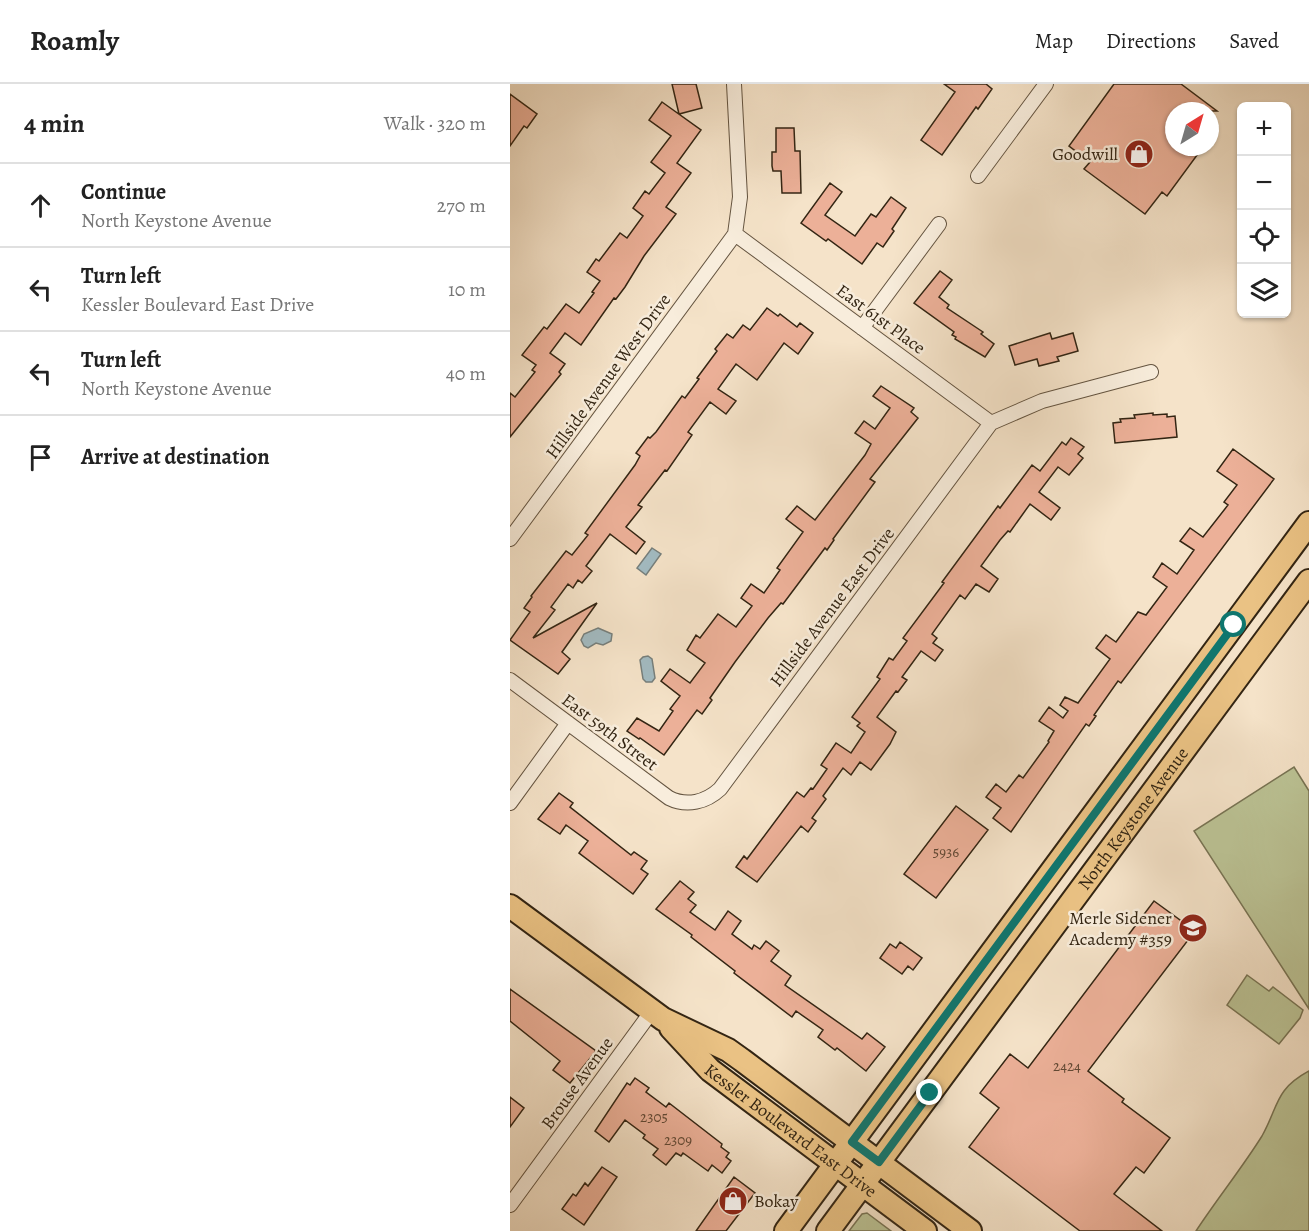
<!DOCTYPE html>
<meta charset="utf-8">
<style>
:root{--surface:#fff;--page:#f6f6f6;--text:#222;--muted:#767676;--line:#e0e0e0}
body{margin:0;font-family:Alegreya,serif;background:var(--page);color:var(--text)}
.controls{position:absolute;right:18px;top:18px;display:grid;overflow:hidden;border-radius:9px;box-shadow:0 2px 4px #0004}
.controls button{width:54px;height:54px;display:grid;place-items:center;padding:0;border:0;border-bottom:2px solid var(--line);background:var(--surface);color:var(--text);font:30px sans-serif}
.compass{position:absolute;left:655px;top:18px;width:54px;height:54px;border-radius:50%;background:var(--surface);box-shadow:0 2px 4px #0004;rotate:37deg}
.stop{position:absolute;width:18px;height:18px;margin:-14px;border:4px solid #0f766e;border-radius:50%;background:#fff}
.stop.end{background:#0f766e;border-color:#fff;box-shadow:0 2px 6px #0008}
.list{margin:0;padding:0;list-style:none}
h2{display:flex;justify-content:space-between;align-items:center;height:78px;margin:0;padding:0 24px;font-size:26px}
h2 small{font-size:20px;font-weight:400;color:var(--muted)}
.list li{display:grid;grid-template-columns:39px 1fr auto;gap:18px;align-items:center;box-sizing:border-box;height:84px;padding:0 24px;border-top:2px solid var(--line)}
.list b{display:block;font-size:22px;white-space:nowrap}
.list p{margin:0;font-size:20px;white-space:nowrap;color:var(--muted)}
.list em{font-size:20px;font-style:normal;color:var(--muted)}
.icon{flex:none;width:33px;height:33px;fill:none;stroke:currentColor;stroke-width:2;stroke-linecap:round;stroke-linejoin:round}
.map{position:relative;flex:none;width:799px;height:1147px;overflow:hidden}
header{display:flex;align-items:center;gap:36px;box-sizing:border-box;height:84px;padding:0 30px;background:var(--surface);border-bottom:2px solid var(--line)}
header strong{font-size:28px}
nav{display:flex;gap:33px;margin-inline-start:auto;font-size:21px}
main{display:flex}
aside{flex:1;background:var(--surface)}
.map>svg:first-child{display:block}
.green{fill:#bcc496;stroke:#787454;stroke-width:1.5}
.water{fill:#a2bbc2;stroke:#767f7c;stroke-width:1.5}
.building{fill:#ecb098;stroke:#332513;stroke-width:1.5}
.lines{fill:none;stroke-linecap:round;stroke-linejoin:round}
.minor-casing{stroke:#645440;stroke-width:16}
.primary-casing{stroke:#332513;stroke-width:26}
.minor{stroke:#f8eddc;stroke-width:14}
.primary{stroke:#eac284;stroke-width:22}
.route{stroke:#0f766e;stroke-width:8}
.labels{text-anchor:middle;stroke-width:5;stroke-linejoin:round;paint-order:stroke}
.number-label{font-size:15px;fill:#614834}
.poi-label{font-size:18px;fill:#332513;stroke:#f8eddc;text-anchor:end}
.street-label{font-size:18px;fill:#332513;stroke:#f8eddc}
</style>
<header>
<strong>Roamly</strong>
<nav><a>Map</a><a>Directions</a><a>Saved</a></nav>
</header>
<main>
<aside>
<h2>4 min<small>Walk · 320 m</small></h2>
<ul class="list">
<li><svg class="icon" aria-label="ahead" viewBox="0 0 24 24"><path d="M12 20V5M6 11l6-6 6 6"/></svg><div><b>Continue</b><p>North Keystone Avenue</p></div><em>270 m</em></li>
<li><svg class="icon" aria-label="left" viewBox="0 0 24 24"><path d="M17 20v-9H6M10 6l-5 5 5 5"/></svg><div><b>Turn left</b><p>Kessler Boulevard East Drive</p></div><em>10 m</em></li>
<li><svg class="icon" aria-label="left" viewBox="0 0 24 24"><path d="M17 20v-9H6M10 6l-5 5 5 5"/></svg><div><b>Turn left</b><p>North Keystone Avenue</p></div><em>40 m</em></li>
<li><svg class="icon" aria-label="arrive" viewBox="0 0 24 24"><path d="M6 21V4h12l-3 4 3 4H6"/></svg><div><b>Arrive at destination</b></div></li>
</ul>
</aside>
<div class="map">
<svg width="799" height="1147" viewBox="0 0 799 1147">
<rect width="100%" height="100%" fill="#f5e3c9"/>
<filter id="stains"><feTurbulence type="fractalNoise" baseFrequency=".00333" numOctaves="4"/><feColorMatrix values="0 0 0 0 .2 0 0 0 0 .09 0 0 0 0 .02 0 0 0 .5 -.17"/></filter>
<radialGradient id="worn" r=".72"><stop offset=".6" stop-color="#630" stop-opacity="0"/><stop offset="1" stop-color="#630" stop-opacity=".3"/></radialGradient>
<path class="green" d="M784 683 799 707V925L684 747Z
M737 891 759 907 763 903 793 926 790 934 769 960 717 921Z
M799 987V1147H686C707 1115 732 1084 752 1052 769 1022 764 1006 799 987Z
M357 1129 381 1147H339L352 1130Z"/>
<path class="water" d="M142 464 151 470 136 491 127 484Z
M88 544 102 550 101 557 93 561 86 559 78 564 74 562 71 556 74 550Z
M138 572 142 575 145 594 142 598H136L133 595 130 576 133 573Z"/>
<path class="building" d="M162 0H186L192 24 169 30Z
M434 0H476L482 5 468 25 466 23 432 71 411 56 445 8Z
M604 0H671L707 27H664V63H693L657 112 652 108 635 130 574 85 580 78 559 62Z
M0 10 27 30 17 44 14 42 0 62Z
M152 18 191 46 167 79 181 89 156 123 166 130 134 172 115 203 106 215 104 214 71 261 55 249 40 269 55 280 49 288 51 290 0 353V309L5 313 25 288 22 286 26 281 12 271 34 243 37 245 56 220 69 229 84 209 82 208 90 197 77 188 86 175 89 177 110 149 117 154 133 132 123 124 135 107 139 110 155 89 141 78 161 52 139 36Z
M266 44H284L285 67H290L291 109H272L271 87H263L262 82V68H266Z
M320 99 332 108 315 131 345 152 361 130 366 133 381 113 396 124 382 145 384 147 373 163 367 159 352 180 318 155 316 157 291 139Z
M430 187 442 196 429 213 439 221 437 224 473 248 471 250 484 260 475 273 445 255 446 253 442 251 444 248 404 219Z
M257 224 268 232 270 230 287 243 290 239 303 249 288 270 274 259 247 296 226 280 208 305 226 317 216 330 200 318 178 348 182 351 157 387 155 386 128 421 132 423 116 443 135 458 126 470 100 450 76 482 82 487 72 499 68 496 63 504 58 500 41 523 45 526 23 554 87 519 52 568 60 575 48 590 0 556 20 528 14 524 22 513 21 512 56 467 62 471 78 451 75 449 125 381 130 372 126 369 138 353 140 354 146 348 172 312 175 314 189 295 187 294 207 267 205 265 217 250 223 254 233 241 240 246Z
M540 249 542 255 563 249 568 267 547 273 549 277 529 282 527 275 505 281 499 262Z
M371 302 404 324 401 328 408 334 360 395 365 398 323 455 324 456 317 466 315 464 273 520 271 519 258 534 225 578 200 614 202 616 192 630 187 626 154 671 130 654 129 655 117 647 127 634 149 647 163 627 160 625 170 612 151 597 160 585 180 599 195 579 177 566 186 551 190 554 208 530 226 543 242 522 231 514 241 500 254 509 270 486 267 484 293 448 276 435 287 422 305 436 355 371 361 360 345 349 354 337 365 345 380 324 363 312Z
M643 329V331L657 330V333L665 332 667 353 605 359 603 339 611 338 610 335 625 334 624 331Z
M561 354 574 363 568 370 573 374 559 391 548 383 529 408 550 424 541 436 520 420 500 448 498 447 490 456 471 482 488 495 479 508 466 500 455 515 450 511 422 550 427 554 423 559 433 566 425 577 411 567 392 593 397 596 388 608 386 607 367 633 386 648 380 660 361 686 350 678 341 691 333 684 313 712 316 715 302 734 306 737 298 748 291 742 247 798 226 783 234 772 237 775 287 708 294 713 301 704 303 705 317 685 311 681 326 659 341 669 355 648 347 642 350 639 342 633 370 595 367 593 379 574 383 576 397 557 393 554 434 499 432 498 488 422 490 424 522 381 530 387 552 358 556 361Z
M723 365 764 395 611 599 608 597 584 631 586 632 579 642 576 640 501 748 483 734 491 724 476 713 486 700 496 708 509 691 513 694 539 658 538 657 544 647 529 637 539 623 553 634 558 627 550 621 555 613 568 619 600 575 586 564 596 551 606 558 628 528 636 531 657 503 643 493 652 479 667 490 684 466 670 457 680 444 693 453 718 421 714 418 727 401 707 387Z
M49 709 63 719 60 723 121 771 124 768 137 777 131 785 138 790 123 810 69 769 78 757 56 741 50 750 28 735Z
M446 722 478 746 426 814 394 790Z
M170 797 184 808 178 815 186 821 180 828 205 846 218 827 231 837 222 850 242 865 244 861 250 865 256 857 269 867 261 877 281 892 275 901 352 955 357 949 375 963 356 987 327 964 325 966 308 953 313 946 286 927 282 933 224 889 225 887 181 853 182 851 146 825Z
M644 817 685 847 578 987 614 1015 612 1018 660 1054 634 1089 626 1083 604 1110 652 1147H570L459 1063 489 1024 470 1009 500 970 518 984Z
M390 858 412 874 403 886 398 882 392 890 370 874 380 860 386 864Z
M0 905 86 967 60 999 43 986 50 977 0 937Z
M125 994 139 1004 136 1008 156 1023 159 1019 212 1060 211 1063 219 1069 216 1073 221 1077 212 1089 202 1081 198 1087 173 1069 171 1072 166 1069 156 1081 143 1071 148 1065 133 1054 135 1051 115 1036 99 1058 85 1047 117 999 120 1001Z
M0 1013 14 1024 0 1043Z
M92 1083 107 1093 74 1141 52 1125 63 1110 66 1112 75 1099 78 1102Z
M224 1093 245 1109 216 1147H186Z"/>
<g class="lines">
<g class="minor-casing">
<path id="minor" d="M224 0 230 113 225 150 481 339 532 317 641 288
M468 92 536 0
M352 244 429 140
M0 455 225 150
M0 596 159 714C177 723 196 718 210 705L481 339
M0 719 58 639
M0 1121 142 927"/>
</g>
<g class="primary-casing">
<g id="primary">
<path d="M0 822 153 935 218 966 232 976 460 1147"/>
<path id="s1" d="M161 944 200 986 415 1147"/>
<path d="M276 1147 799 439"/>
<path id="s2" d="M318 1147 799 497"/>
</g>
</g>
<use href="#minor" class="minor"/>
<use href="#primary" class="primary"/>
</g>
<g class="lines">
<path class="route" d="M420 1009 369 1078 342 1058 724 541"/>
</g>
<defs>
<g id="shop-disc" transform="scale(1.5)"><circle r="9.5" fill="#8f2418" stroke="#f8eddc"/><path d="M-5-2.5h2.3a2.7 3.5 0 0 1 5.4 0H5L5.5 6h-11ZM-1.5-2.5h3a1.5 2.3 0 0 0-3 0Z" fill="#fff"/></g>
<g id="school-disc" transform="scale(1.5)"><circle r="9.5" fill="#8f2418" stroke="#f8eddc"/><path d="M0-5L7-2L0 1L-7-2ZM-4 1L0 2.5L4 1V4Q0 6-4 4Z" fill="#fff"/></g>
</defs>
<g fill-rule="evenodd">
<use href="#shop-disc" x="629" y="70"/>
<use href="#school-disc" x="683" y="844"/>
<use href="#shop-disc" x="223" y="1117"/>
</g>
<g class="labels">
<g class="number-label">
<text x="436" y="773">5936</text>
<text x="557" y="987">2424</text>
<text x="144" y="1038">2305</text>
<text x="168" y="1061">2309</text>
</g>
<g class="poi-label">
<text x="608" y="76">Goodwill</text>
<text x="662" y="840">Merle Sidener<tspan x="662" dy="21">Academy #359</tspan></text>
<text x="244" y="1123" text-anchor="start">Bokay</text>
</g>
<g class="street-label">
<text transform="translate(371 235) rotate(36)" y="6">East 61st Place</text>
<text transform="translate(98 292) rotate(-54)" y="6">Hillside Avenue West Drive</text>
<text transform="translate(322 523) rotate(-53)" y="6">Hillside Avenue East Drive</text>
<text transform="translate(100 648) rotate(37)" y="6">East 59th Street</text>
<text dy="6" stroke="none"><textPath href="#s2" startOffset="513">North Keystone Avenue</textPath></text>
<text transform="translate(67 999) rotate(-54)" y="6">Brouse Avenue</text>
<text dy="6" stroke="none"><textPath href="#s1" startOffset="158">Kessler Boulevard East Drive</textPath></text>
</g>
</g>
<rect width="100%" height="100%" filter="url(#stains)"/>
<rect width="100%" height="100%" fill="url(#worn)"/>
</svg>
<div class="controls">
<button>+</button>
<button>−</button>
<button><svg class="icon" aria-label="locate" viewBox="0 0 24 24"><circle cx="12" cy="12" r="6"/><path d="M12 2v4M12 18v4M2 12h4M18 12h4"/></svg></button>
<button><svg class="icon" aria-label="layers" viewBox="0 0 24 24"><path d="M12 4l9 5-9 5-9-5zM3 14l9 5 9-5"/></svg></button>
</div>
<svg class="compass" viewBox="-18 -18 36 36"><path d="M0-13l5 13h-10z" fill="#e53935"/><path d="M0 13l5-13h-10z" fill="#767676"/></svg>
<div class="stop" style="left:724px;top:541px"></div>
<div class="stop end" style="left:420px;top:1009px"></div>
</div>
</main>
